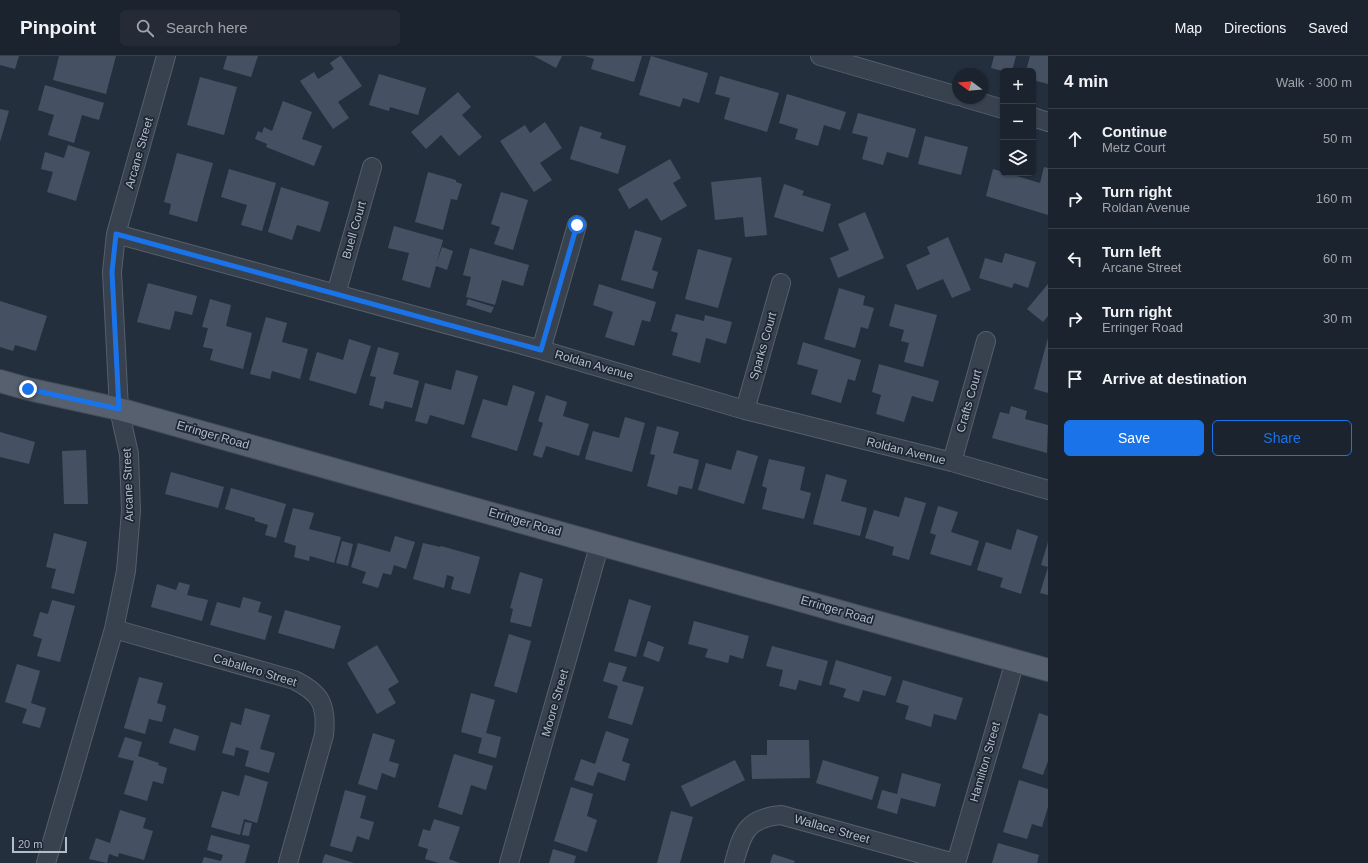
<!DOCTYPE html>
<meta charset="utf-8">
<style>
:root{--surface:#1b232e;--page:#242b36;--text:#f1f3f6;--muted:#a0a4aa;--line:#39404a;--accent:#1a73e8}
body{margin:0;font-family:Arial,sans-serif;background:var(--page);color:var(--text)}
.controls{position:absolute;right:12px;top:12px;display:grid;overflow:hidden;border-radius:6px;box-shadow:0 1px 3px #0004}
.controls button{width:36px;height:36px;display:grid;place-items:center;padding:0;border:0;border-bottom:1px solid var(--line);background:var(--surface);color:var(--text);font:20px sans-serif}
.compass{position:absolute;left:952px;top:12px;width:36px;height:36px;border-radius:50%;background:var(--surface);box-shadow:0 1px 3px #0004;rotate:286deg}
.scale{position:absolute;left:12px;bottom:10px;width:55px;box-sizing:border-box;padding-left:4px;border:2px solid #b4bcc9;border-top:0;font-size:11px;line-height:14px;white-space:nowrap;color:#b4bcc9;-webkit-text-stroke:3px #1d2633;paint-order:stroke}
.stop{position:absolute;width:12px;height:12px;margin:-9px;border:3px solid #1a73e8;border-radius:50%;background:#fff}
.stop.end{background:#1a73e8;border-color:#fff;box-shadow:0 1px 4px #0008}
.list{margin:0;padding:0;list-style:none}
h2{display:flex;justify-content:space-between;align-items:center;height:52px;margin:0;padding:0 16px;font-size:17px}
h2 small{font-size:13px;font-weight:400;color:var(--muted)}
.list li{display:grid;grid-template-columns:26px 1fr auto;gap:12px;align-items:center;box-sizing:border-box;height:60px;padding:0 16px;border-top:1px solid var(--line)}
.list b{display:block;font-size:15px;white-space:nowrap}
.list p{margin:0;font-size:13px;white-space:nowrap;color:var(--muted)}
.list em{font-size:13px;font-style:normal;color:var(--muted)}
.actions{display:flex;gap:8px;padding:12px 16px}
.actions a{flex:1;padding:9px 0;border:1px solid var(--accent);border-radius:6px;text-align:center;font-size:14px;color:var(--accent)}
.actions .main{background:var(--accent);color:#fff}
.icon{flex:none;width:22px;height:22px;fill:none;stroke:currentColor;stroke-width:2;stroke-linecap:round;stroke-linejoin:round}
.map{position:relative;flex:none;width:1048px;height:807px;overflow:hidden}
header{display:flex;align-items:center;gap:24px;box-sizing:border-box;height:56px;padding:0 20px;background:var(--surface);border-bottom:1px solid var(--line)}
header strong{font-size:19px}
nav{display:flex;gap:22px;margin-inline-start:auto;font-size:14px}
.search{width:280px;height:36px;background:var(--page);display:flex;align-items:center;gap:10px;box-sizing:border-box;padding:0 14px;border-radius:6px;color:var(--muted);font-size:15px}
main{display:flex}
aside{flex:1;background:var(--surface)}
.map>svg:first-child{display:block}
.building{fill:#455162}
.lines{fill:none;stroke-linecap:round;stroke-linejoin:round}
.minor-casing{stroke:#565f6c;stroke-width:20}
.major-casing{stroke:#414a57;stroke-width:24}
.minor{stroke:#38414e;stroke-width:18}
.major{stroke:#56606e;stroke-width:22}
.route{stroke:#1a73e8;stroke-width:5}
.labels{text-anchor:middle;stroke-width:3.5;stroke-linejoin:round;paint-order:stroke}
.street-label{font-size:12px;fill:#b4bcc9;stroke:#1d2633}
</style>
<header>
<strong>Pinpoint</strong>
<div class="search"><svg class="icon" aria-label="search" viewBox="0 0 24 24"><circle cx="10" cy="10" r="6"/><path d="M15 15l6 6"/></svg>Search here</div>
<nav><a>Map</a><a>Directions</a><a>Saved</a></nav>
</header>
<main>
<div class="map">
<svg width="1048" height="807" viewBox="0 0 1048 807">
<rect width="100%" height="100%" fill="#242f3e"/>
<path class="building" d="M0 0H19L15 13 0 9Z
M59 0H116L106 38 53 24Z
M227 0H258L251 21 223 13Z
M340 0H341L362 30 338 46 349 62 333 73 300 25 314 16 318 23 334 13 330 7Z
M534 0H562L556 12Z
M585 0H642L634 26 591 13 594 3Z
M651 0 708 17 699 47 683 42 680 51 639 39Z
M994 0H1016L1012 15H1003L991 12Z
M1030 0H1048V28L1033 24V15H1026Z
M379 18 426 32 418 59 390 51 389 55 369 49Z
M720 20 779 37 767 76 724 63 730 42 715 38Z
M200 21 237 31 224 79 187 69Z
M45 29 104 47 99 64 82 59 74 87 48 79 54 59 38 54Z
M458 36 471 51 462 59 482 81 459 100 441 79 426 93 411 76Z
M787 38 846 56 840 74 824 69 818 90 795 83 798 73 779 67Z
M283 45 312 56 302 83 322 90 314 110 266 91 267 88 255 83 258 75 262 77 264 71 272 75Z
M0 53 9 55 0 86Z
M858 57 916 73 908 102 887 96 883 109 862 103 868 81 852 77Z
M545 66 562 92 540 107 552 124 534 136 500 85 525 69 530 77Z
M580 70 602 77 600 82 626 90 618 118 570 103Z
M925 80 968 91 961 119 918 108Z
M68 89 90 96 76 145 47 136 53 116 41 113 45 96 64 102Z
M177 97 213 107 197 166 169 158 171 148 164 146Z
M670 103 681 122 673 127 687 150 661 165 647 142 629 153 618 133Z
M1044 111 1048 112V159L986 140 993 113 1040 127Z
M229 113 276 127 262 175 241 169 247 149 221 141Z
M428 116 456 124V126L462 128 457 144 451 143 443 174 415 166Z
M761 121 767 179 745 181 743 161 715 164 711 126Z
M784 128 804 135 802 139 831 148 823 176 774 161Z
M281 131 329 146 320 176 297 169 292 184 268 176Z
M501 136 528 144 513 194 494 188 500 171 491 168Z
M865 156 884 202 838 222 830 202 849 194 838 168Z
M394 170 443 184 436 209 442 191 453 195 447 214 436 210 430 232 402 224 409 197 388 192Z
M635 174 662 182 652 214 658 216 653 233 621 224Z
M948 181 971 234 952 242 943 223 917 234 906 209 930 198 927 191Z
M470 192 529 209 523 230 502 224 495 249 466 241 471 221 463 219Z
M698 193 732 202 718 252 685 243Z
M1005 197 1036 206 1028 232 1014 227 1012 232 979 222 985 202 1002 207Z
M148 227 197 240 192 259 175 255 170 274 137 266Z
M599 228 656 246 650 266 642 264 634 290 605 281 613 256 593 249Z
M1048 228V260L1043 266 1027 253Z
M839 232 865 240 863 249 874 252 868 273 861 271 855 292 824 283Z
M210 243 231 249 226 270 252 277 243 313 210 304 213 293 203 291 208 272 202 271Z
M468 243 494 251 491 257 466 249Z
M0 245 47 260 36 295 15 289 13 295 0 291Z
M895 248 937 259 923 311 904 306 909 287 901 285 904 274 889 270Z
M676 258 704 265 705 259 732 266 726 288 706 282 700 307 672 299 678 277 671 275Z
M266 261 287 267 282 286 308 293 300 323 272 315 270 323 250 318Z
M1048 282V337L1034 333Z
M349 283 371 290 356 338 309 324 317 296 343 304Z
M803 286 861 304 855 325 848 323 841 347 811 338 818 314 797 308Z
M378 291 399 297 393 318 419 325 412 352 385 345 383 353 369 349 376 321 370 320Z
M879 308 939 325 933 346 912 340 904 366 876 358 881 339 872 336Z
M456 314 478 320 464 369 430 359 427 368 415 365 425 327 451 334Z
M513 329 535 336 517 395 471 381 483 343 507 350Z
M546 339 567 346 563 360 589 368 579 400 546 390 542 402 533 399 543 367 538 365Z
M1011 350 1027 355 1025 363 1048 369 1047 397 992 382 1000 356 1009 358Z
M625 361 645 367 632 416 585 403 593 375 619 382Z
M657 370 679 376 673 397 699 404 692 433 679 430 677 439 647 430 655 399 650 398Z
M0 376 35 386 29 408 0 401Z
M86 394 88 448H64L62 395Z
M737 394 758 400 744 448 698 434 706 407 731 414Z
M769 403 805 411 800 434 811 437 804 463 762 453 767 432 762 430Z
M171 416 224 431 218 452 165 438Z
M826 418 847 424 841 445 867 452 860 480 813 468Z
M231 432 286 448 276 482 265 479 268 469 255 465V462L225 453Z
M905 441 926 447 909 504 892 499 894 491 865 482 874 454 899 461Z
M938 450 958 456 951 476 979 485 971 510 930 498 936 479 930 477Z
M293 452 314 457 309 473 341 481 334 507 310 500 309 505 294 501 296 490 284 486Z
M1017 473 1038 480 1021 538 1000 531 1003 522 977 514 986 486 1011 494Z
M54 477 87 486 74 538 51 532 56 513 46 511Z
M395 480 415 486 406 513 394 509 391 519 383 517 378 532 362 527 366 516 351 511 358 487 390 496Z
M342 485 353 488 348 510 336 507Z
M1048 486V511L1041 509Z
M423 487 440 491 441 490 480 501 470 538 451 533 454 521 447 519 444 532 413 523Z
M1048 511V539L1040 537Z
M520 516 543 523 531 571 510 566 513 553 510 552Z
M179 526 190 529 187 539 208 544 202 565 151 551 157 528 176 534Z
M243 541 261 546 258 556 272 560 265 584 210 569 217 546 240 552Z
M629 543 651 550 636 601 614 595Z
M52 544 75 550 60 606 37 600 42 583 33 580 40 556 48 558Z
M285 554 341 570 334 593 278 577Z
M694 565 749 580 743 603 730 599 728 607 705 601 708 593 688 588Z
M509 578 531 585 517 637 494 630Z
M648 585 664 591 659 606 643 600Z
M377 589 399 626 388 633 396 647 377 658 347 607Z
M772 590 828 605 821 630 799 624 796 634 779 630 783 614 766 610Z
M836 604 892 621 885 640 863 634 859 646 843 641 846 633 829 628Z
M609 606 627 611 622 625 644 631 632 669 608 662 618 630 603 625Z
M17 608 40 615 31 647 46 652 40 672 22 667 27 653 5 646Z
M139 621 163 627 157 647 166 650 162 666 149 663 145 678 124 672Z
M903 624 963 642 956 664 934 658 931 671 905 663 909 650 896 646Z
M471 637 495 644 486 677 501 681 496 702 478 697 482 682 461 676Z
M245 652 270 659 260 693 275 697 269 717 245 710 249 695 236 691 234 700 222 697 231 666 241 669Z
M1039 657 1048 660V705L1043 719 1022 712Z
M174 672 199 680 195 695 169 687Z
M606 675 629 683 622 705 630 708 625 725 598 716 593 730 574 724 581 703 595 708Z
M373 677 395 684 389 705 399 708 395 722 382 717 377 734 358 728Z
M125 681 142 686 138 700 159 707 158 709 167 712 163 728 153 725 147 745 124 738 134 705 118 701Z
M767 684H809L810 722 752 723 751 699H767Z
M454 698 493 710 486 734 471 729 462 759 438 751Z
M735 704 745 724 691 751 681 730Z
M823 704 879 721 872 744 816 727Z
M902 717 941 728 935 751 901 742 897 758 877 752 882 734 897 738Z
M245 719 268 726 257 767 244 763 240 779 211 771 222 735 239 740Z
M1019 724 1048 733V751L1042 771 1032 768 1027 783 1003 776Z
M571 731 593 738 587 760 597 764 587 796 554 785Z
M345 734 366 740 360 762 374 766 369 784 357 780 352 796 330 790Z
M120 754 146 762 143 772 153 775 144 804 119 797 118 801 109 798 107 807 89 803 96 782 110 787Z
M671 755 693 761 680 807H657Z
M434 763 460 771 449 803 460 807H439L425 803 428 793 418 790 423 773 430 775Z
M245 766 252 767 249 780 242 779Z
M211 779 250 789 245 807H202L204 801 221 805 223 799 207 794Z
M998 787 1039 799 1037 807H992Z
M553 793 576 800 574 807H549Z
M325 798 354 807H322Z
M773 798 795 805 794 807H770Z"/>
<g class="lines">
<g class="minor-casing">
<path id="minor" d="M820 0 958 40
M965 42 1003 53
M1033 61 1048 66
M116 178 541 294 745 354 952 406 1048 434
M336 238 372 111
M541 294 577 169
M745 354 781 227
M952 406 986 285
M114 573 294 624C321 637 327 649 324 679L288 807
M46 807 114 573 126 515 131 455 129 398 119 353 112 216 116 178 166 0
M509 807 600 487
M734 807C742 777 747 762 781 759L954 807
M956 807 1015 605"/>
</g>
<g class="major-casing">
<path id="major" d="M0 325 28 333 119 353 1048 614"/>
</g>
<use href="#minor" class="minor"/>
<use href="#major" class="major"/>
</g>
<g class="lines">
<path class="route" d="M28 333 119 353 112 216 116 178 541 294 577 169"/>
</g>
<g class="labels">
<g class="street-label">
<text transform="translate(139 97) rotate(-74)" y="4">Arcane Street</text>
<text transform="translate(354 174) rotate(-74)" y="4">Buell Court</text>
<text transform="translate(763 290) rotate(-74)" y="4">Sparks Court</text>
<text transform="translate(594 309) rotate(16)" y="4">Roldan Avenue</text>
<text transform="translate(969 345) rotate(-74)" y="4">Crafts Court</text>
<text transform="translate(213 379) rotate(16)" y="4">Erringer Road</text>
<text transform="translate(906 395) rotate(14)" y="4">Roldan Avenue</text>
<text transform="translate(128 429) rotate(-92)" y="4">Arcane Street</text>
<text transform="translate(525 466) rotate(16)" y="4">Erringer Road</text>
<text transform="translate(837 554) rotate(16)" y="4">Erringer Road</text>
<text transform="translate(255 614) rotate(17)" y="4">Caballero Street</text>
<text transform="translate(555 647) rotate(-74)" y="4">Moore Street</text>
<text transform="translate(985 706) rotate(-74)" y="4">Hamilton Street</text>
<text transform="translate(832 773) rotate(16)" y="4">Wallace Street</text>
</g>
</g>
</svg>
<div class="controls">
<button>+</button>
<button>−</button>
<button><svg class="icon" aria-label="layers" viewBox="0 0 24 24"><path d="M12 4l9 5-9 5-9-5zM3 14l9 5 9-5"/></svg></button>
</div>
<svg class="compass" viewBox="-18 -18 36 36"><path d="M0-13l5 13h-10z" fill="#e53935"/><path d="M0 13l5-13h-10z" fill="#a0a4aa"/></svg>
<div class="scale">20 m</div>
<div class="stop" style="left:577px;top:169px"></div>
<div class="stop end" style="left:28px;top:333px"></div>
</div>
<aside>
<h2>4 min<small>Walk · 300 m</small></h2>
<ul class="list">
<li><svg class="icon" aria-label="ahead" viewBox="0 0 24 24"><path d="M12 20V5M6 11l6-6 6 6"/></svg><div><b>Continue</b><p>Metz Court</p></div><em>50 m</em></li>
<li><svg class="icon" aria-label="right" viewBox="0 0 24 24"><path d="M7 20v-9h11M14 6l5 5-5 5"/></svg><div><b>Turn right</b><p>Roldan Avenue</p></div><em>160 m</em></li>
<li><svg class="icon" aria-label="left" viewBox="0 0 24 24"><path d="M17 20v-9H6M10 6l-5 5 5 5"/></svg><div><b>Turn left</b><p>Arcane Street</p></div><em>60 m</em></li>
<li><svg class="icon" aria-label="right" viewBox="0 0 24 24"><path d="M7 20v-9h11M14 6l5 5-5 5"/></svg><div><b>Turn right</b><p>Erringer Road</p></div><em>30 m</em></li>
<li><svg class="icon" aria-label="arrive" viewBox="0 0 24 24"><path d="M6 21V4h12l-3 4 3 4H6"/></svg><div><b>Arrive at destination</b></div></li>
</ul>
<div class="actions"><a class="main">Save</a><a>Share</a></div>
</aside>
</main>
